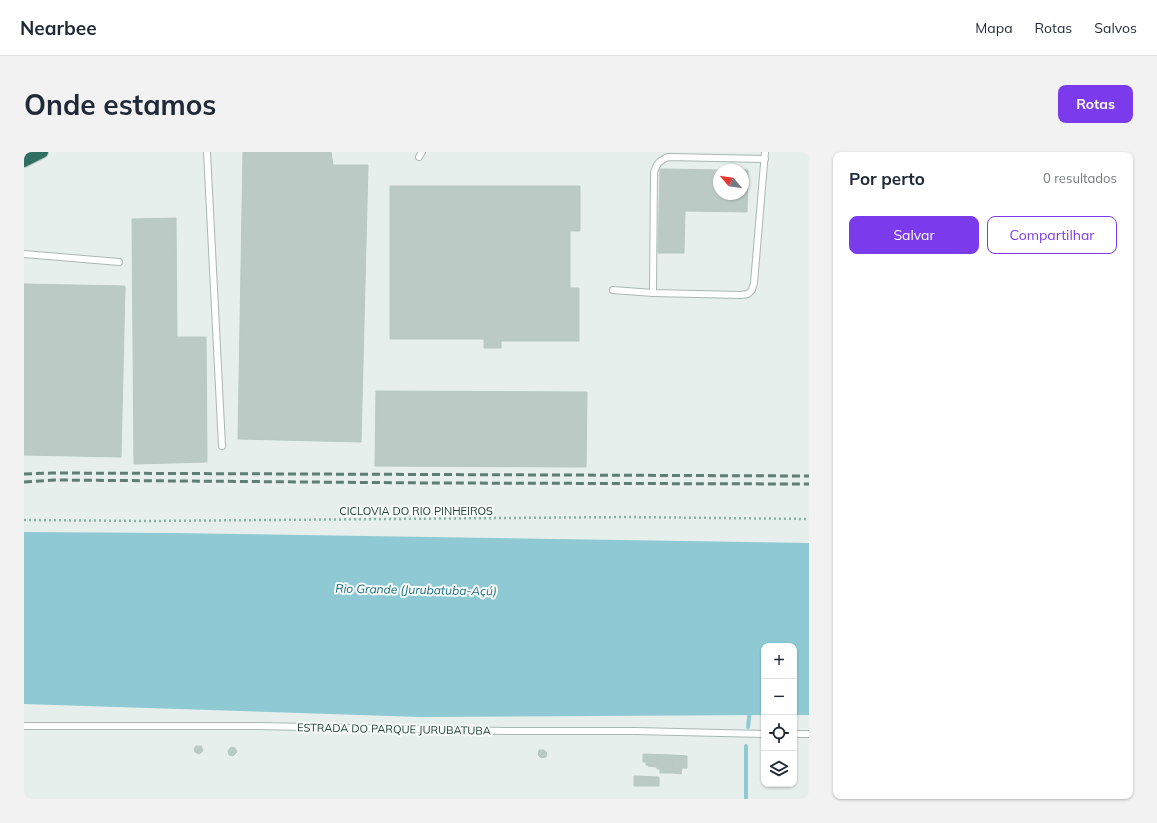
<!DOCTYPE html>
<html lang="pt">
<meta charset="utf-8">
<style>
:root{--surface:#fff;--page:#f2f2f3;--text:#1f2937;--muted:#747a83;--line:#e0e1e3;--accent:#7c3aed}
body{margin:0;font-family:Mulish,sans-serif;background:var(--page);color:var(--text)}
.controls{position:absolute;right:12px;bottom:12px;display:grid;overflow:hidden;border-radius:8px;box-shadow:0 1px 3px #0004}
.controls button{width:36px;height:36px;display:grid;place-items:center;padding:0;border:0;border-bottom:1px solid var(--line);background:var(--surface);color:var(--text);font:20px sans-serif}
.compass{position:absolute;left:689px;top:12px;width:36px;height:36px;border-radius:50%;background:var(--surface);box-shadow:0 1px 3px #0004;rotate:299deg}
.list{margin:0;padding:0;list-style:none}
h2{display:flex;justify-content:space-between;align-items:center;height:52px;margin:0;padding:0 16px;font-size:17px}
h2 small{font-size:13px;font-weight:400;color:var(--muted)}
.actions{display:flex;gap:8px;padding:12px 16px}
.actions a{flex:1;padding:9px 0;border:1px solid var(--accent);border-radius:8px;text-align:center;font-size:14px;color:var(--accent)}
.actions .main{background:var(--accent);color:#fff}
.icon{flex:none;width:22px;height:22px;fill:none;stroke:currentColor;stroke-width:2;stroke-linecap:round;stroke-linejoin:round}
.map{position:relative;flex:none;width:785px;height:647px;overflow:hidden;border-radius:8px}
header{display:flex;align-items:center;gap:24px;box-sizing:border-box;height:56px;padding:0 20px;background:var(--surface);border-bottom:1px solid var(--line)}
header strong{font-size:19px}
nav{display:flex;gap:22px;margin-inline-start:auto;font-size:14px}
.intro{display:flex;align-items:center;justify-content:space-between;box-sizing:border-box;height:96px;padding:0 24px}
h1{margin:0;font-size:28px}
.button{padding:10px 18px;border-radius:8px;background:var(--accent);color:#fff;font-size:14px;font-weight:700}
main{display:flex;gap:24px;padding:0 24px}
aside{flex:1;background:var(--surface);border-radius:8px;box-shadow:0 1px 3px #0004}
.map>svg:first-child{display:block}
.water{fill:#8ec9d4}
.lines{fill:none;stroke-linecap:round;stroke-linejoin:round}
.stream{stroke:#8ec9d4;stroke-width:4}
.building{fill:#bbcac4;stroke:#b8c9c2}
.lane-casing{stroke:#a8b8b2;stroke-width:8}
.highway-casing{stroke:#c2cac8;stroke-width:14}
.path{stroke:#86b3a5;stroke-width:2.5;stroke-dasharray:2 3;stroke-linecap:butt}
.lane{stroke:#fff;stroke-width:6}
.highway{stroke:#2f6f62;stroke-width:12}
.rail{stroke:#5f7d75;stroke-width:3;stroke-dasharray:8 4;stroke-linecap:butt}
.labels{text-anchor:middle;stroke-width:4;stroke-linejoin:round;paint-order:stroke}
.street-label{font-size:11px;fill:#24423a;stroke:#f7fbf9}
.water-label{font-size:12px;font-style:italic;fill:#1c6f80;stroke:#f7fbf9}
</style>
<header>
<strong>Nearbee</strong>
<nav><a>Mapa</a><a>Rotas</a><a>Salvos</a></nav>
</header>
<div class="intro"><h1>Onde estamos</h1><a class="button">Rotas</a></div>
<main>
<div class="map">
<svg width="785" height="647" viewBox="0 0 785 647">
<rect width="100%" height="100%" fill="#e6efeb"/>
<path class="water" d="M0 380 147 381 785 391V563H770V494H740V563L396 565 0 552Z"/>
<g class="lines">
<path class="stream" d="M724 575 726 558
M722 647V594"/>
</g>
<path class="building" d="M219 0H307L309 13H344L337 290 214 287Z
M636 17 702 18H695V42H719V18H724L723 60 661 59 660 101H634Z
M366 34H556V79H546V136H555V189H477V196H460V187H366Z
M152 66 153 185H182L183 310 110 312 108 67Z
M0 132 101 134 97 305 0 303Z
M352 239 563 240 562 315 351 314Z
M172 594H177L179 598 178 600 175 602 171 600 170 597Z
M207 595 211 596 213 600 209 604 205 603 204 599Z
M515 598H520L523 601 522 605 517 606 514 603Z
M619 602 649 603V621H636V617H633V615L624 614V613H622V610H619Z
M649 603 663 604V616H658L657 622 649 621Z
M610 624 635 625V634H610Z"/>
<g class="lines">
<g class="lane-casing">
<path id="lane" d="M183 0 198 294
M395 5 398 0
M0 102 95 110
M589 138 629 141 717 143 724 142 728 138 730 131 741 0
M629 141 630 21C632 12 635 9 644 5L741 7
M0 574H233L482 579H611L740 582
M770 582H785"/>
</g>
<g class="highway-casing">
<path id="highway" d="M0 9 18 0"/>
</g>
<path class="path" d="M0 368 124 369 602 365 785 367"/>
<use href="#lane" class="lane"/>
<use href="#highway" class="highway"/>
<path class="rail" d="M0 322 28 321 785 324
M0 330 31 328 410 331 785 332"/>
</g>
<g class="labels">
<g class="street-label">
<text x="392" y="363">CICLOVIA DO RIO PINHEIROS</text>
<text transform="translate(370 577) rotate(1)" y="4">ESTRADA DO PARQUE JURUBATUBA</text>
</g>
<g class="water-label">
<text transform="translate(392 438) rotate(1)" y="4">Rio Grande (Jurubatuba-Açú)</text>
</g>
</g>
</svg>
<div class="controls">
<button>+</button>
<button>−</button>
<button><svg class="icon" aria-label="locate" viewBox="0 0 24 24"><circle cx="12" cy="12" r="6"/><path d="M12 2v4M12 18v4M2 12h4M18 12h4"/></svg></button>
<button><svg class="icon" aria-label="layers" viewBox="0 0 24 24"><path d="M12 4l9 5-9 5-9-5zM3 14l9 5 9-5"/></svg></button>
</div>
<svg class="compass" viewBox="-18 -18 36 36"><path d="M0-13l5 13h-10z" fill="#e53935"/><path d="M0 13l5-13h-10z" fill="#747a83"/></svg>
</div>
<aside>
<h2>Por perto<small>0 resultados</small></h2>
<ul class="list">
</ul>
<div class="actions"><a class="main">Salvar</a><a>Compartilhar</a></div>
</aside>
</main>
